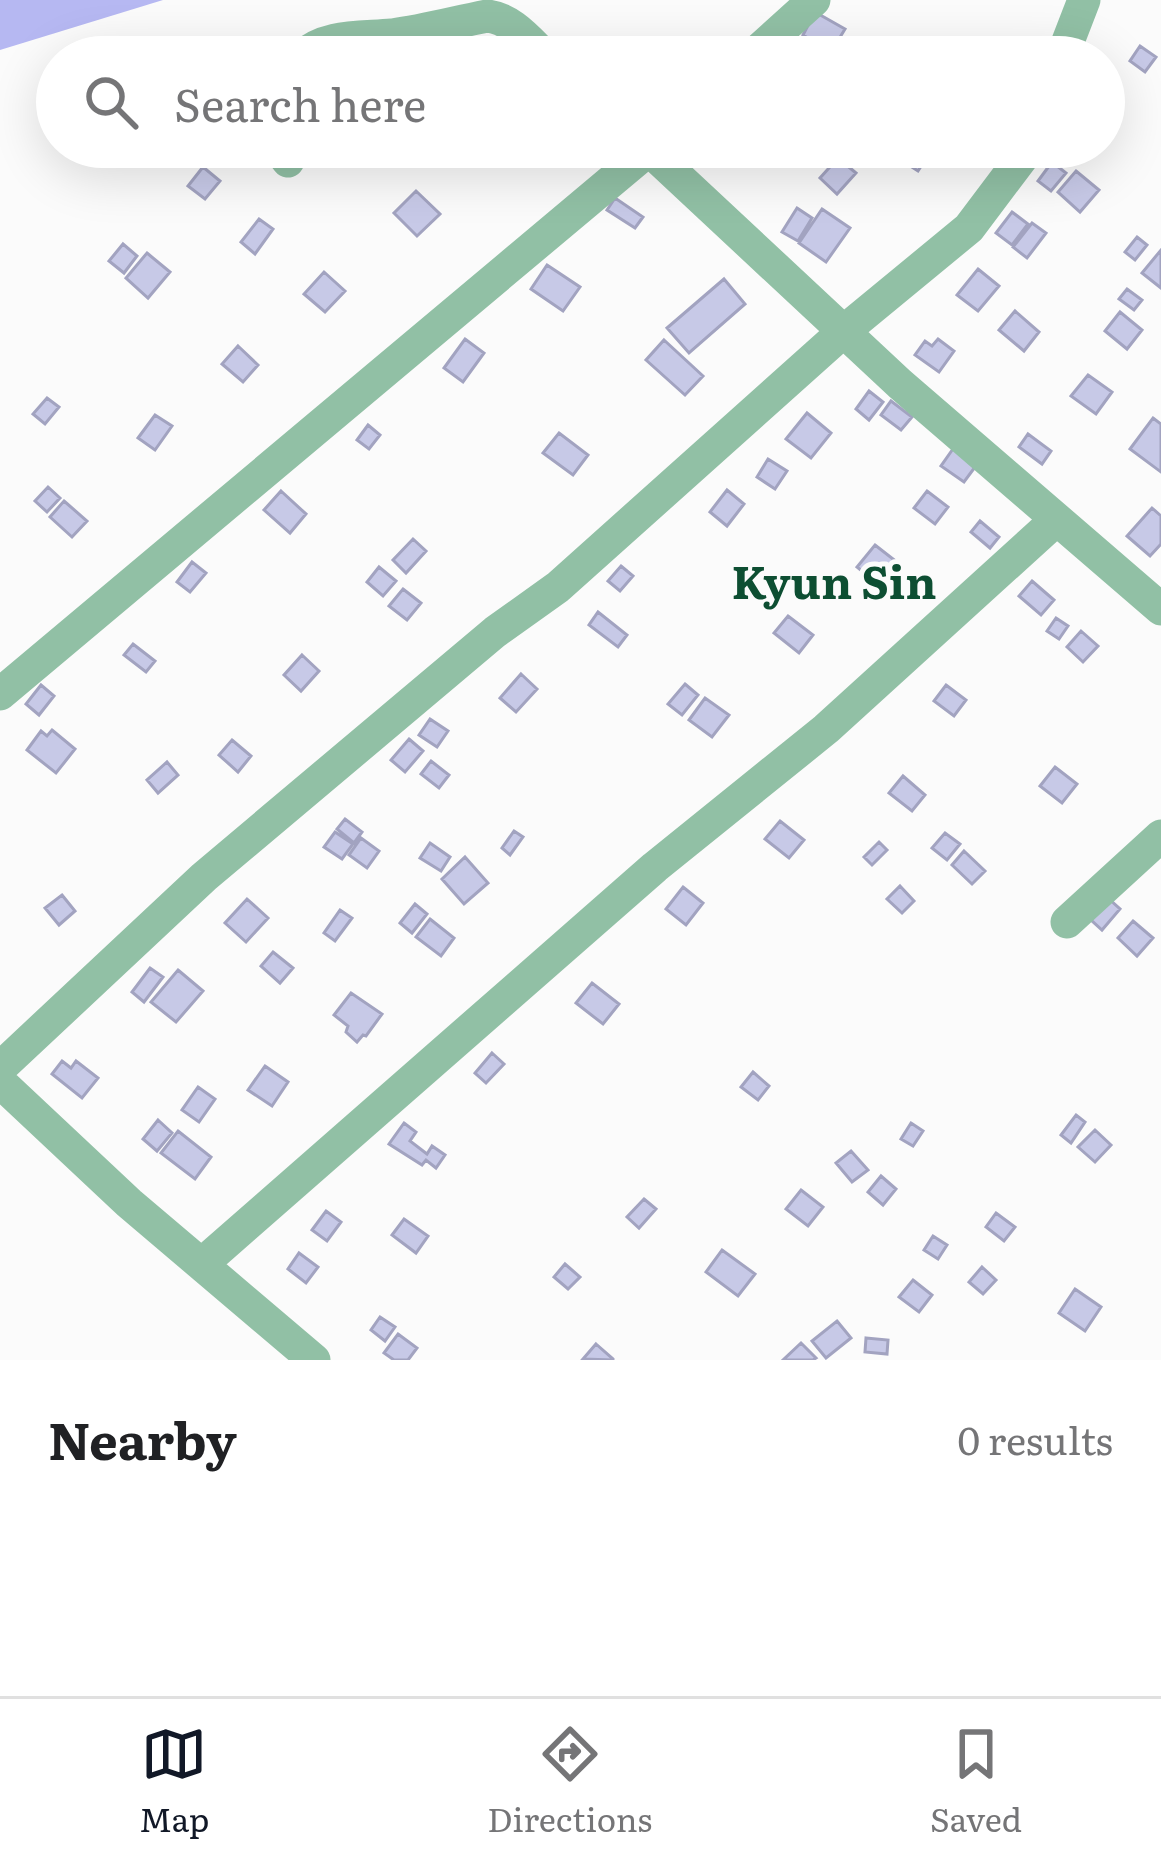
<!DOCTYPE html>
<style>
:root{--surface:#fff;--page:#f6f6f6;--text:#202124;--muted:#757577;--line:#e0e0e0;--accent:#111827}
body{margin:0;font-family:Literata,serif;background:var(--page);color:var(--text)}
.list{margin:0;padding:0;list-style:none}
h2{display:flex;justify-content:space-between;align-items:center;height:156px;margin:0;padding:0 48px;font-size:51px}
h2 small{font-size:39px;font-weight:400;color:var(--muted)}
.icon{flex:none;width:66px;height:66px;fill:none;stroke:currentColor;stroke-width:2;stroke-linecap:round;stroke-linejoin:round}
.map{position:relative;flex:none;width:1161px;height:1360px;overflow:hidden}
.search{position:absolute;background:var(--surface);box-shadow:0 12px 48px #0002;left:36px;right:36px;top:36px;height:132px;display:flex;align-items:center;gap:30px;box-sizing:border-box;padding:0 42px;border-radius:66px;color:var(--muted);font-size:45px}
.sheet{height:336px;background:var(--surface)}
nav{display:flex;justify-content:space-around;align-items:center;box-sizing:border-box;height:168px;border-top:3px solid var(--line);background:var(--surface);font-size:33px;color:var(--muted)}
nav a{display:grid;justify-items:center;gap:6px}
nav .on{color:var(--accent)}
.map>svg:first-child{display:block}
.water{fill:#b6b8f2}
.building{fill:#c7c9e7;stroke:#a2a3c0;stroke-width:3}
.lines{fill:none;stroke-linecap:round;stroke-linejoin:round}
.minor{stroke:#91c0a5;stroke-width:33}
.labels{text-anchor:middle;stroke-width:10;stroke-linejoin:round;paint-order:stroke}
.quarter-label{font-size:45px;font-weight:bold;fill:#0d4e32;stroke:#fbfbfb}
</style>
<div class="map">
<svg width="1161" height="1360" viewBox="0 0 1161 1360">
<rect width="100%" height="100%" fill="#fbfbfb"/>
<path class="water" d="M0 0H163L0 50Z"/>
<path class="building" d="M815 12 845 29 831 52 803 35Z
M602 40 623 57H588Z
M1140 46 1156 57 1145 72 1130 61Z
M894 147H918L929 154 918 171 890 153Z
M838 158 856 173 837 194 820 178Z
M1052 162 1066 173 1051 191 1038 181Z
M203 167 220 181 205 199 188 186Z
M1076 171 1099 190 1080 212 1058 192Z
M416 191 440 214 417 236 394 213Z
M615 198 643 217 635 228 607 210Z
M797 208 812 218 798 241 782 232Z
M822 209 850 228 826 262 799 243Z
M1012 212 1028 224 1012 245 996 233Z
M259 219 273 229 255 254 241 242Z
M1032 223 1046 233 1027 258 1013 247Z
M1137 237 1147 245 1135 260 1125 252Z
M123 244 137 256 124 273 109 261Z
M1161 250V288L1142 273Z
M147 253 170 272 148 298 126 278Z
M547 265 580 287 563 311 531 289Z
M978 269 999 286 978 311 957 295Z
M324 272 345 291 325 312 304 294Z
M724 279 745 304 689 353 667 328Z
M1127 289 1142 300 1134 310 1119 299Z
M1015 311 1039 332 1024 351 999 330Z
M1120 312 1142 330 1127 349 1105 331Z
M465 339 484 353 463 382 444 368Z
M938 339 954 351 939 372 915 355 925 341 932 346Z
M664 340 703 376 685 395 646 360Z
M238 346 258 365 243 382 222 364Z
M1088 375 1112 392 1096 414 1071 396Z
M869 391 883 402 869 420 856 409Z
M47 398 59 407 45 424 33 414Z
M891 401 912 417 901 430 881 415Z
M807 413 831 433 811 458 786 439Z
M155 415 172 426 155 450 138 438Z
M1153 418 1161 424V472L1130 449Z
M368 425 380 435 369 449 357 440Z
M559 433 588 455 573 475 543 453Z
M1028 434 1051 451 1042 464 1019 447Z
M955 446 978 463 964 482 941 466Z
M768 459 787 471 775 489 757 477Z
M48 487 60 498 47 512 35 501Z
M727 490 744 504 727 526 710 512Z
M281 491 306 514 290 533 264 510Z
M927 491 948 507 935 524 914 508Z
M64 501 87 521 72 537 50 517Z
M1152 508 1161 516V544L1150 556 1127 536Z
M980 521 999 537 990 548 971 532Z
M413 539 426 551 406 573 393 560Z
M875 545 902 566 884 589 857 567Z
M192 562 206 573 190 592 177 582Z
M621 566 633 576 620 591 608 581Z
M379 567 396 581 383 596 367 582Z
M1032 581 1054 600 1041 615 1019 596Z
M403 589 421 603 407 620 389 606Z
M598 612 627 635 618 647 589 625Z
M788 616 813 635 799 653 774 633Z
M1056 618 1068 626 1059 639 1047 631Z
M1081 631 1098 646 1083 662 1067 647Z
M133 644 155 661 146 672 124 655Z
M302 655 319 671 301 691 284 675Z
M521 674 537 689 516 712 500 698Z
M685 684 698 695 682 715 668 704Z
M41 685 54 696 39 715 26 704Z
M946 685 966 700 954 716 934 701Z
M705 698 729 715 712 737 689 720Z
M430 719 448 731 437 747 419 735Z
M52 730 75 749 56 773 27 750 41 731 47 736Z
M409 739 423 751 405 772 391 760Z
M232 740 251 756 238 772 219 755Z
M431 761 449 775 439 788 421 774Z
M167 762 178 775 158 793 147 780Z
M1055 767 1077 784 1062 803 1040 786Z
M903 776 925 795 912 811 889 793Z
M345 819 362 832 354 843 337 829Z
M780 821 804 840 789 858 765 839Z
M514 831 523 837 510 855 502 848Z
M335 832 353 844 342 859 324 847Z
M945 833 960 844 947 860 932 848Z
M361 838 379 851 367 868 349 855Z
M879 842 887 850 872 865 864 857Z
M430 843 450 857 441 871 420 858Z
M964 851 985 871 972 884 952 865Z
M465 857 488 883 464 904 442 879Z
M900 886 914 901 902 913 887 899Z
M683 887 703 903 686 925 666 909Z
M62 895 75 911 59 925 45 908Z
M1108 898 1120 909 1102 930 1090 919Z
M247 899 268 918 246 942 225 923Z
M415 904 427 914 412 933 400 923Z
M340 910 352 918 335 941 324 933Z
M430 919 454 938 441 956 416 937Z
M1133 921 1153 938 1137 956 1118 938Z
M273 952 293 968 280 983 261 966Z
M150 968 163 977 144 1002 132 992Z
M178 970 203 991 176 1022 151 1002Z
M592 983 619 1004 603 1024 576 1003Z
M351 993 382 1014 366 1036 363 1035 357 1042 346 1032 348 1026 334 1015Z
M492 1053 504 1064 486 1083 475 1073Z
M62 1061 71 1068 76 1061 98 1078 82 1098 52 1074Z
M265 1066 288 1082 272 1106 248 1090Z
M753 1072 769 1086 758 1100 741 1087Z
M198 1087 215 1099 199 1122 182 1110Z
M1076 1115 1085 1122 1071 1143 1061 1135Z
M158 1120 172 1133 157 1151 143 1139Z
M404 1123 416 1132 410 1141 427 1154 432 1146 445 1155 436 1168 426 1160 422 1165 389 1144Z
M911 1123 923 1131 913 1146 901 1139Z
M1095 1130 1111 1145 1095 1162 1078 1147Z
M178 1131 211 1157 195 1179 161 1153Z
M851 1151 868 1170 852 1182 836 1163Z
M881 1176 896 1189 883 1205 868 1192Z
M801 1190 823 1207 808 1226 786 1209Z
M644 1199 656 1209 639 1228 627 1217Z
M326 1211 341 1222 327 1241 312 1230Z
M996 1213 1015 1227 1004 1241 986 1227Z
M404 1219 428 1236 416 1253 392 1235Z
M933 1236 947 1245 938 1259 924 1250Z
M722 1250 755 1274 738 1296 706 1272Z
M299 1253 318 1267 306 1283 288 1269Z
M565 1264 580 1277 568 1289 554 1277Z
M982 1267 996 1280 983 1294 969 1282Z
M913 1280 932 1295 919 1312 899 1297Z
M1075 1289 1101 1307 1085 1331 1059 1313Z
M380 1317 395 1327 385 1341 371 1330Z
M837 1321 851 1338 826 1358 812 1341Z
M398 1334 417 1348 408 1360H394L384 1353Z
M866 1338 888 1340 887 1354 865 1352Z
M801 1343 816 1358 813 1360H783Z
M596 1344 613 1359V1360L583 1359Z"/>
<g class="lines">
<path class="minor" d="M301 57C325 34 361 38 392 35 424 31 456 22 487 16 511 18 529 41 546 57
M751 57 814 0
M1062 57 1084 0
M277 147 288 161
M646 147 900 384 1161 609
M0 694 652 147
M1067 922 1161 836
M0 1068 204 877 495 632 558 587 844 331 969 228 1030 147
M0 1082 129 1203 314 1360
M202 1264 655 867 826 729 1056 520"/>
</g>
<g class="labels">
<g class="quarter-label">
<text x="834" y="599">Kyun Sin</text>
</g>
</g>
</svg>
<div class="search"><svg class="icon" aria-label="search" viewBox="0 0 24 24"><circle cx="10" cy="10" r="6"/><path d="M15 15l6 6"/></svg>Search here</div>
</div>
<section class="sheet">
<h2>Nearby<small>0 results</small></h2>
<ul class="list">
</ul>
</section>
<nav>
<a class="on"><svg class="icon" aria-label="map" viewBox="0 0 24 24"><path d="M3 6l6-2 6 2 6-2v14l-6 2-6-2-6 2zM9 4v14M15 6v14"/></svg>Map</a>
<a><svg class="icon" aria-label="directions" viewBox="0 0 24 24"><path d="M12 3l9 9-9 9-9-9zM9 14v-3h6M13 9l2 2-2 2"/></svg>Directions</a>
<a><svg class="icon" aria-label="saved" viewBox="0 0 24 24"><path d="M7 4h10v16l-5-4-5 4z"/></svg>Saved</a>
</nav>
